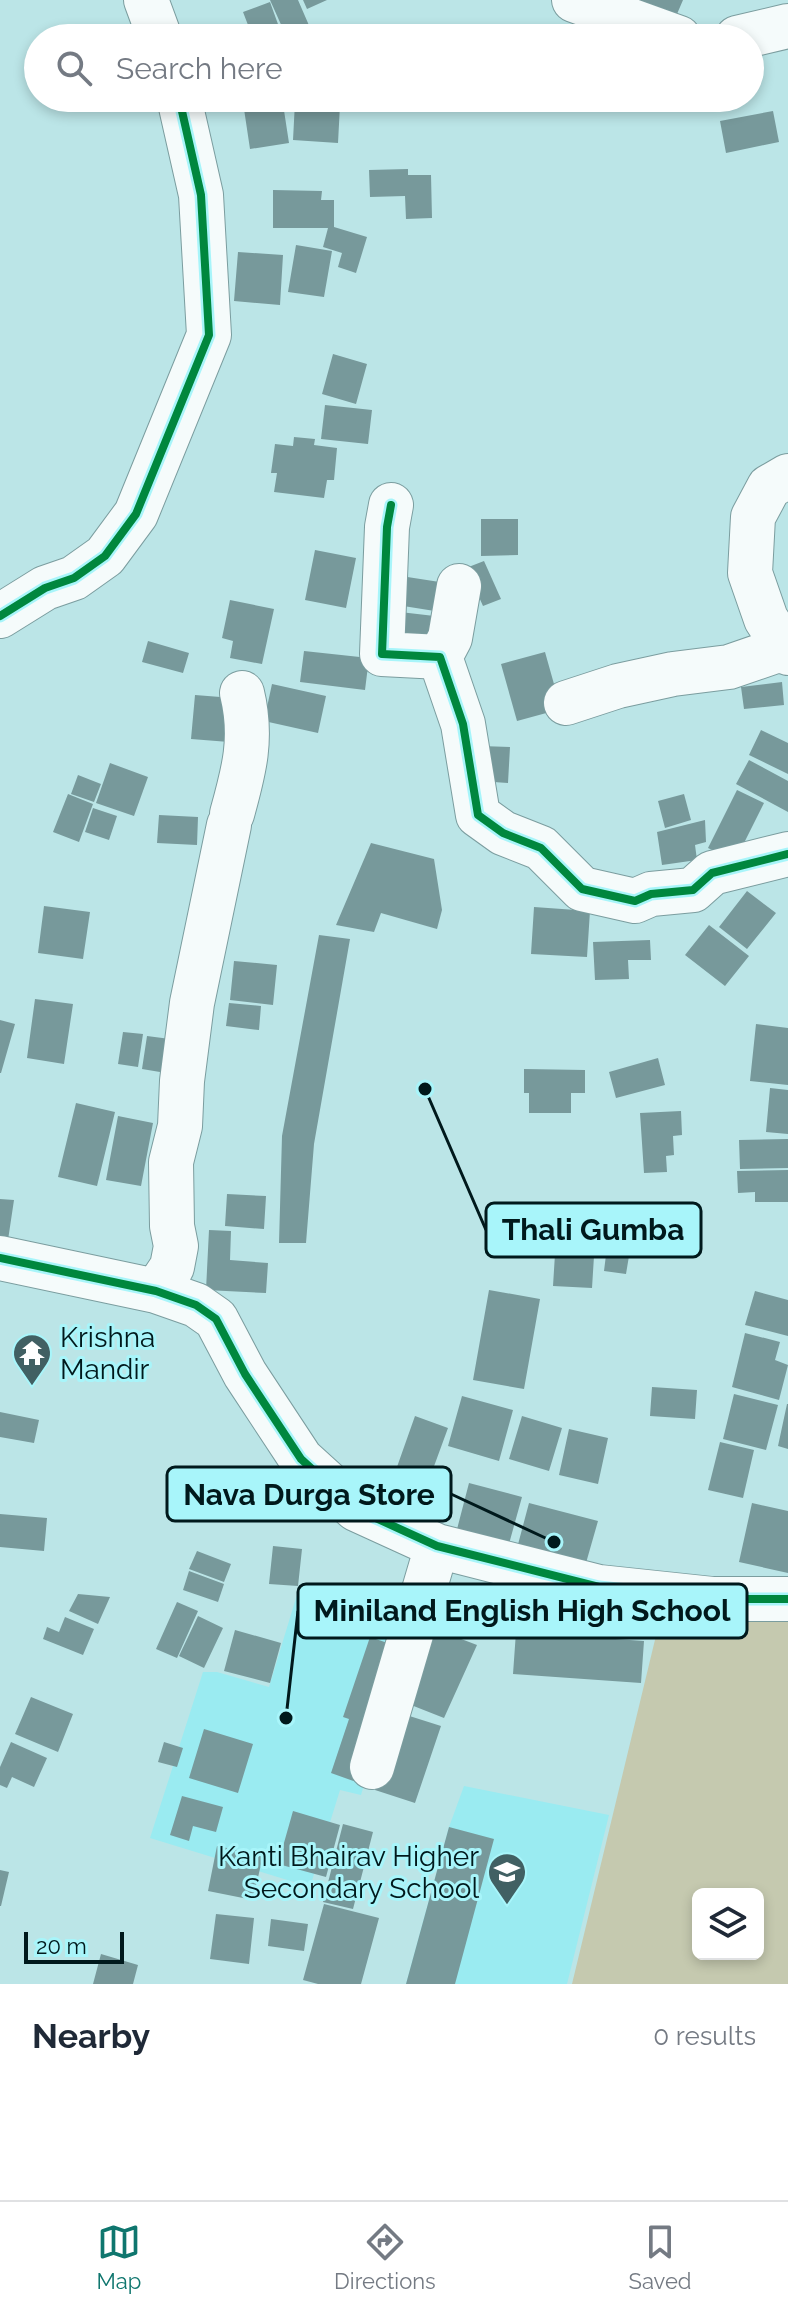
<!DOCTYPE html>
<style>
:root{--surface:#fff;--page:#f6f6f7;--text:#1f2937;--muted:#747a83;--line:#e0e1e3;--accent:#0f766e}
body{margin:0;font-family:Raleway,sans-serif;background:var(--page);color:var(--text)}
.controls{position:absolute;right:24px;bottom:24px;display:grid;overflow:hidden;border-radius:12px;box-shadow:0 4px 12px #0003}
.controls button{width:72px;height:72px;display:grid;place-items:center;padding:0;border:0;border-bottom:2px solid var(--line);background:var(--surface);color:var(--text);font:40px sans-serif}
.scale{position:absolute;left:24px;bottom:20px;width:100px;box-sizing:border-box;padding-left:8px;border:4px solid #00191c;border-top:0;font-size:22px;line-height:28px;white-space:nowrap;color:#00191c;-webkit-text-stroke:6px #a8f5fa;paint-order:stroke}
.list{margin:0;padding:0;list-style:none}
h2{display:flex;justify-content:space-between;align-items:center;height:104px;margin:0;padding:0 32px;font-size:34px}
h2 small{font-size:26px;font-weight:400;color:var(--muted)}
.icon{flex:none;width:44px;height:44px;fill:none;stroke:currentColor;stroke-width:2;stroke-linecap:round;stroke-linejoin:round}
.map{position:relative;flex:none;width:788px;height:1984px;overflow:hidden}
.search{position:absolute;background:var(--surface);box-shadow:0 4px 12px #0003;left:24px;right:24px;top:24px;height:88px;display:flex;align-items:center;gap:20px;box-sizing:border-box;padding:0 28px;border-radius:44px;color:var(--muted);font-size:30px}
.sheet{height:216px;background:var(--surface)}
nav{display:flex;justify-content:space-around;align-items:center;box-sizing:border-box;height:112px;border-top:2px solid var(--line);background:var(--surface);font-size:22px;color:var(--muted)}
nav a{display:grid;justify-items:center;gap:4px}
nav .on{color:var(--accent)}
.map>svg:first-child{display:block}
.built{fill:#9aebf1}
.green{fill:#c5c9af;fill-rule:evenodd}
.building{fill:#77999b}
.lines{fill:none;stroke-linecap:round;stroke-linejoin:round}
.minor-casing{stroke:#7b9d9f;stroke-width:46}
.minor{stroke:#f5fbfb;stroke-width:44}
.cycleway-casing{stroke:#a8f5fa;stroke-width:13}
.cycleway{stroke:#00873e;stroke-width:8}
.labels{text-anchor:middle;stroke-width:6;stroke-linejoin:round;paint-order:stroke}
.poi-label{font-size:28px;fill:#00191c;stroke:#a8f5fa;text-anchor:start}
.leader{fill:none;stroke:#00191c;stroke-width:3}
.callout-dot{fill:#00191c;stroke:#a8f5fa;stroke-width:3}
.callout{fill:#a8f5fa;stroke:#00191c;stroke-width:3}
.callout-label{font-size:30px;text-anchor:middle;font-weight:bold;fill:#00191c}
</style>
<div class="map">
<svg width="788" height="1984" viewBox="0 0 788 1984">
<rect width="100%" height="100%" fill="#bbe5e7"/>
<path class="built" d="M299 1588 413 1623 361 1795 340 1790 310 1887 150 1838 203 1672H217L269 1687Z
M464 1786 609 1815 567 1984H406L449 1827Z"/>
<path class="green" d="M667 1590 788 1602V1984H572ZM698 1894H758V1954H698Z"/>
<path class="building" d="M270 0H298L311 30 287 38Z
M303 0H327L307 9Z
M627 0H683L674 21Z
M270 2 283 38H253L243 12Z
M344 29 347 38H319V37Z
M295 102 340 105 338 143 293 140Z
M283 104 289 143 250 149 244 109Z
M773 111 779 142 726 153 720 121Z
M408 169V175H431L432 218 406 219 405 196 370 197 369 170Z
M273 190 322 191 321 200H334V227L367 237 356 273 338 267 342 253 323 247 328 228H273Z
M296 245 332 251 324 297 288 292Z
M238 252 283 255 280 305 234 301Z
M333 354 367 364 356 404 322 394Z
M325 405 372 410 368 444 321 439Z
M294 437 315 439 314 445 337 448 334 480H327L324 498 274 492 277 473H271L275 444 293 446Z
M481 519H518V555L481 556Z
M315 550 356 558 346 608 305 600Z
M484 561 501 599 483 606 466 568Z
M401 576 446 583 441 612 397 605Z
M230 600 274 609 262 664 230 658 233 641 222 638Z
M400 612 443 617 438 652 395 647Z
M148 641 189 653 183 673 142 662Z
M304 651 369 658 365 690 300 682Z
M545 652 561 709 517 721 501 664Z
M782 682 784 705 744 709 741 687Z
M272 684 326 696 318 733 264 721Z
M195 695 233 698 229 742 191 739Z
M761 730 788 743V774L749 755Z
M481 746 510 747 508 783 479 781Z
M749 760 788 781V812L736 784Z
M110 763 148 777 134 816 96 803Z
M78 775 101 784 94 802 71 794Z
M737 790 764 803 735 861 708 848Z
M68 794 93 804 79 842 53 832Z
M684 794 691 820 665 828 658 801Z
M93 808 117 816 109 840 85 832Z
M159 815 198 817 197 845 157 843Z
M705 820 706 842 695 845 697 860 662 865 657 832Z
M371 843 434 859 442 910 437 929 381 913 374 932 336 925Z
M747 891 776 913 747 949 719 927Z
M44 906 90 912 83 959 38 953Z
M534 907 590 911 587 957 531 954Z
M709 925 749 956 725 986 685 955Z
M319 935 350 939 314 1144 306 1243H279L282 1136Z
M650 940 651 960H628L629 979 595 980 593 942Z
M234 961 277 965 273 1005 230 1000Z
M35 999 73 1004 64 1064 27 1058Z
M229 1003 261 1006 259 1030 226 1026Z
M0 1020 15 1024 1 1073H0Z
M756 1024 788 1028V1085L750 1081Z
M123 1032 143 1034 138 1067 118 1064Z
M147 1036 170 1039 166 1073 142 1069Z
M658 1058 665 1085 616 1098 609 1072Z
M524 1069 585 1070V1093H571V1113H529V1093H524Z
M770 1088 788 1090V1134L766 1132Z
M76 1103 115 1112 97 1186 58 1177Z
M681 1111 682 1135 673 1136 674 1155 666 1156 667 1172 644 1173 640 1113Z
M118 1116 153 1123 141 1186 106 1180Z
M788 1139V1168L740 1169 739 1140Z
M788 1170V1202H755V1192L738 1193 737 1171Z
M227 1194 266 1196 264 1229 225 1226Z
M0 1199 14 1200 8 1240 0 1239Z
M209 1230 231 1231 230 1260 268 1263 266 1293 206 1290Z
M556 1238 595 1240 592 1288 553 1286Z
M607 1247 630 1250 626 1274 604 1271Z
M489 1290 540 1299 524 1389 473 1380Z
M755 1291 788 1300V1336L745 1325Z
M745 1333 780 1342 775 1360 788 1365 779 1400 732 1387Z
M652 1387 697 1390 695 1419 650 1416Z
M734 1394 778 1405 766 1450 723 1439Z
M462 1396 513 1410 499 1461 448 1446Z
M787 1404H788V1449L778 1446Z
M0 1412 39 1420 34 1443 0 1437Z
M415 1416 448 1428 418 1510 386 1498Z
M522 1416 562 1428 549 1471 509 1459Z
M569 1429 608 1438 598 1484 559 1475Z
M720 1442 754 1450 743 1498 708 1490Z
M469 1483 522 1497 507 1551 455 1537Z
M529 1503 598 1521 584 1570 516 1552Z
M752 1503 788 1511V1573L739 1562Z
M0 1514 47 1518 44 1551 0 1547Z
M273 1546 302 1549 298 1586 269 1584Z
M197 1551 231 1564 224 1582 189 1569Z
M189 1571 224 1584 218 1602 183 1590Z
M78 1594 110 1597 98 1624 69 1611Z
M177 1602 198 1611 177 1658 156 1649Z
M198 1616 223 1628 204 1668 179 1656Z
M65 1617 94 1629 83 1655 43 1639 47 1627 59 1632Z
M435 1629 477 1645 444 1718 406 1703Z
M235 1630 281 1643 270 1683 224 1671Z
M516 1632 644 1641 641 1683 513 1674Z
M370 1637 405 1649 359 1783 331 1773 349 1719 343 1717Z
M31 1697 73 1714 58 1752 15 1734Z
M400 1713 441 1726 415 1803 375 1790Z
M204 1729 253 1744 238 1793 189 1778Z
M11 1742 47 1758 34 1787 12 1777 7 1788 0 1785V1767Z
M164 1742 183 1748 177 1767 158 1762Z
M182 1796 223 1807 216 1832 193 1826 189 1841 170 1835Z
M293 1811 340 1825 326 1877 278 1864Z
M343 1824 373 1832 353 1909 323 1902Z
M449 1827 494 1839 455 1984H406Z
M217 1846 263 1855 253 1900 208 1891Z
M0 1870 9 1872 1 1906H0Z
M324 1904 379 1918 361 1984H318L303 1980Z
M216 1914 254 1918 249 1964 210 1959Z
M271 1919 308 1924 304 1951 268 1946Z
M101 1954 138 1965 133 1984H93Z"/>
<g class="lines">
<g class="minor-casing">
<path id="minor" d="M146 0 160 38
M574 0 679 38
M737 38 788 26
M788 476 769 487 753 517 750 573 766 619 788 653
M391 505 387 527 382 654 440 657 463 724 478 815 503 833 541 848 582 889 635 901 651 894 693 890 712 873 788 854
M0 616 45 588 74 578 105 556 136 514 209 335 201 195 179 98
M440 657 450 638 459 586
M566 703 618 686 673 674 729 667 784 648
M232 814C244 771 253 738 242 693
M0 1258 156 1291 196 1305 216 1319 245 1374 301 1459 356 1509 437 1546 599 1587 712 1599H788
M156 1291 172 1267 176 1246 172 1226 171 1162 180 1126 182 1081 192 1003 229 825
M372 1767 437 1546"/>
</g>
<use href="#minor" class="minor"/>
<g class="cycleway-casing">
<path id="cycleway" d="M391 505 387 527 382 654 440 657 463 724 478 815 503 833 541 848 582 889 635 901 651 894 693 890 712 873 788 854
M0 616 45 588 74 578 105 556 136 514 209 335 201 195 179 98
M0 1258 156 1291 196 1305 216 1319 245 1374 301 1459 356 1509 437 1546 599 1587 712 1599H788"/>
</g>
<use href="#cycleway" class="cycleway"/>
</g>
<defs>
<g id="temple-pin" transform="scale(2)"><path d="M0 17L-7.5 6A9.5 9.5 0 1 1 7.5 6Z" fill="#416063" stroke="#a8f5fa"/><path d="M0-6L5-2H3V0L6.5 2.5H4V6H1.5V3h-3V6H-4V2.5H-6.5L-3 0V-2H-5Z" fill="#fff"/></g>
<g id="school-pin" transform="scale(2)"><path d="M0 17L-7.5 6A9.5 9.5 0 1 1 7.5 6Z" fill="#416063" stroke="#a8f5fa"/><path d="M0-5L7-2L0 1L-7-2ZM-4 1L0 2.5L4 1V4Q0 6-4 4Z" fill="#fff"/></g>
</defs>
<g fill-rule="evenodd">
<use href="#temple-pin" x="32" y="1353"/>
<use href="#school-pin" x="507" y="1872"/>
</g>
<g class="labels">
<g class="poi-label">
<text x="60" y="1347">Krishna<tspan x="60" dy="32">Mandir</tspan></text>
<text x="479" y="1866" text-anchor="end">Kanti Bhairav Higher<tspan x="479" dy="32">Secondary School</tspan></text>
</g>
</g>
<path class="leader" d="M425 1089L486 1230M554 1542L451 1494M286 1718L298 1611"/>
<g class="callout-dot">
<circle cx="425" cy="1089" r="8"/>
<circle cx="554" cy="1542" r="8"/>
<circle cx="286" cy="1718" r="8"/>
</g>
<g class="callout">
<rect x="486" y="1203" width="215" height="54" rx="8"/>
<rect x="167" y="1467" width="284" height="54" rx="8"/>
<rect x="298" y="1584" width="449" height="54" rx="8"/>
</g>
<g class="callout-label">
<text x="593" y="1240">Thali Gumba</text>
<text x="309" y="1505">Nava Durga Store</text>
<text x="522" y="1621">Miniland English High School</text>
</g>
</svg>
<div class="controls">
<button><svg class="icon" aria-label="layers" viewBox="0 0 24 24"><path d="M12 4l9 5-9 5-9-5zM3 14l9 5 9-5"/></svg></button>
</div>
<div class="scale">20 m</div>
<div class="search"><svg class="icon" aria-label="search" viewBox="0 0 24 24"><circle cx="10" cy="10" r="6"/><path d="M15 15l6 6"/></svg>Search here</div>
</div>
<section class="sheet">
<h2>Nearby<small>0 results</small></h2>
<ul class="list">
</ul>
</section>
<nav>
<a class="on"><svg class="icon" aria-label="map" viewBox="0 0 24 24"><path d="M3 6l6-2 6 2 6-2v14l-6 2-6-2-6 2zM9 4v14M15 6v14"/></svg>Map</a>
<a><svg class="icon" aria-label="directions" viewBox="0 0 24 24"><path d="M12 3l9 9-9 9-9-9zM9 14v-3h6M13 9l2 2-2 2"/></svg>Directions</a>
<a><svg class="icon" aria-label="saved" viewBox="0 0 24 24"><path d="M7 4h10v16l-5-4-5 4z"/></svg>Saved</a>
</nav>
